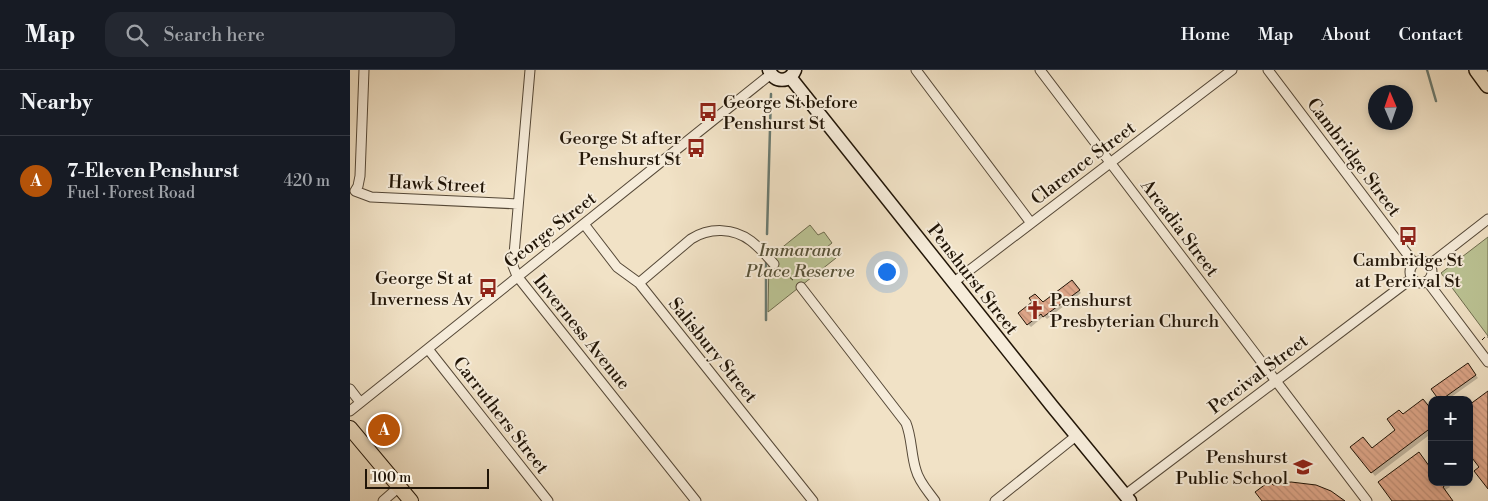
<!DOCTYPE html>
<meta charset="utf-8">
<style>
:root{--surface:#171b24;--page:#242831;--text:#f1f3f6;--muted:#9ea1a6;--line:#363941;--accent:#b45309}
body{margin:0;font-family:"Libre Bodoni",serif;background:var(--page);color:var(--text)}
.controls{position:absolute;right:15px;bottom:15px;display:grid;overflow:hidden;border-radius:10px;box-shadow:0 2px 8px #0003}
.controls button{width:45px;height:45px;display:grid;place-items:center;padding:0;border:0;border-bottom:1px solid var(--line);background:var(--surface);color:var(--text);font:25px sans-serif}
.compass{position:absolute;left:1018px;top:15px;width:45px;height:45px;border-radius:50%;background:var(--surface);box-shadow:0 2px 8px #0003;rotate:358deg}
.scale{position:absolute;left:15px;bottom:12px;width:124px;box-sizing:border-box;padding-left:5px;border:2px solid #211507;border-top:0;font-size:14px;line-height:18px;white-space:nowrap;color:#211507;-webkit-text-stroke:4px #f6ecda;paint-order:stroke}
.you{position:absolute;left:536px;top:201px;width:18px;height:18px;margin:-12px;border:4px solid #fff;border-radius:50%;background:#1a73e8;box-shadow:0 0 0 8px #1a73e833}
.badge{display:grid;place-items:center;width:32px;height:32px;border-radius:50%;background:var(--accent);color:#fff;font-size:16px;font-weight:700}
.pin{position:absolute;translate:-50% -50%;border:2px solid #fff;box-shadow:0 1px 5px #0006}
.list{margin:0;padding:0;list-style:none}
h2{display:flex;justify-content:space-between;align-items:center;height:65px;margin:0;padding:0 20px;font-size:21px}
h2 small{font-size:16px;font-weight:400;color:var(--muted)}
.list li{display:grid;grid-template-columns:32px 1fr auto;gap:15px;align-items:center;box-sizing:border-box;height:90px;padding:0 20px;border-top:1px solid var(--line)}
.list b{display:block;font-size:19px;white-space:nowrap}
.list p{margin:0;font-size:16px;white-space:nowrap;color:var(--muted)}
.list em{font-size:16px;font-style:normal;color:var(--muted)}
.icon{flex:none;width:28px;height:28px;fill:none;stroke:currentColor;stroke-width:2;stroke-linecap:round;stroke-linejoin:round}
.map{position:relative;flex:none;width:1138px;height:431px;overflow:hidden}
header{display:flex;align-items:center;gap:30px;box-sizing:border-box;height:70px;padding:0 25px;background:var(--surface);border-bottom:1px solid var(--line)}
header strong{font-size:24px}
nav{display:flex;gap:28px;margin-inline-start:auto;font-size:18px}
.search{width:350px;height:45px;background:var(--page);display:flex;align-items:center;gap:12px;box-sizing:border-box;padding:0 18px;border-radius:15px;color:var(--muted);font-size:19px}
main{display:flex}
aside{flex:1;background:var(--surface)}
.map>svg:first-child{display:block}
.green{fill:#bbc394;stroke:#6e6c4e}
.shadow{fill:#0003}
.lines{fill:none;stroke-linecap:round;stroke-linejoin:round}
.stream{stroke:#6a7a70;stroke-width:2.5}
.building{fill:url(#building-back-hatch);stroke:#211507}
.minor-casing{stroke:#554837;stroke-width:11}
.secondary-casing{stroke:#211507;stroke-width:15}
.primary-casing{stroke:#211507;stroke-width:16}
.trunk-casing{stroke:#211507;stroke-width:18}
.path{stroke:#211507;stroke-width:1;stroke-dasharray:4 2.5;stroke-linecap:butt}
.minor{stroke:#f6ecda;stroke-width:9}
.secondary{stroke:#f6ecda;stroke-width:12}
.primary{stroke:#f1e2c6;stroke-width:14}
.trunk{stroke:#f1e2c6;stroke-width:15}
.labels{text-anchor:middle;stroke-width:4;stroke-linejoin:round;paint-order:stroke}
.poi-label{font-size:18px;fill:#211507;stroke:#f6ecda;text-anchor:end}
.street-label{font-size:18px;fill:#211507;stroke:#f6ecda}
.park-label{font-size:18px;font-style:italic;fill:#575238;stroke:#f6ecda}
</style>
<header>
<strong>Map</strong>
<div class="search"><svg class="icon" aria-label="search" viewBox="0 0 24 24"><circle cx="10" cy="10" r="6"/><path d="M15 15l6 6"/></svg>Search here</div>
<nav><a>Home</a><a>Map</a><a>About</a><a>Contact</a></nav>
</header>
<main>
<aside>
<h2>Nearby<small></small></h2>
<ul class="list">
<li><span class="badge">A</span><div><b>7-Eleven Penshurst</b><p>Fuel · Forest Road</p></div><em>420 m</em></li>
</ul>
</aside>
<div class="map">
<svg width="1138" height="431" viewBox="0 0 1138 431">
<defs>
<pattern id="building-back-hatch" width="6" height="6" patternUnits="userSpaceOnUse" patternTransform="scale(1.25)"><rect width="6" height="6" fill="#dea689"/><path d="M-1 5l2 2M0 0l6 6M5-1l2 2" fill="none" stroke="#be8e75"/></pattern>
</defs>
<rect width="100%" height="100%" fill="#f1e2c6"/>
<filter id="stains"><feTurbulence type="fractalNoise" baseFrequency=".004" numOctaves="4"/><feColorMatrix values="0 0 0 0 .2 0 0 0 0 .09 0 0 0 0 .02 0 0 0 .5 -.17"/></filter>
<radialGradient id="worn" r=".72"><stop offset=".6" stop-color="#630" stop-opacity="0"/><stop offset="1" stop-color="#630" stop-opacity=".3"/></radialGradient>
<path class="green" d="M460 155 468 165 474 162 482 173 477 177 486 188 418 242 419 188Z
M1138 167V266L1091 203Z"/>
<path class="shadow" d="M724 214 731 223 697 249 694 246 681 257 678 254 693 233Z
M1120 297 1128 308 1097 330H1090Z
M1082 341V363L1025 406 1002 377 1022 379 1047 360 1053 345Z
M1082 412H1097L1100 417 1095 420 1103 431H1044Z"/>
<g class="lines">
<path class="stream" d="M1077 0 1086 31
M417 164 421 24
M416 250V192"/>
</g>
<path class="building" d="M722 210 730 220 693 247 691 244 677 255 668 243 682 232 679 228 685 224 693 232Z
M1118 293 1126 305 1091 330H1089L1081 319Z
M1138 321V419L1124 401 1129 397 1119 384V335Z
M1073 329 1082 340V357L1021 403 1000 377 1013 367 1022 378 1045 360 1037 349 1049 340 1053 344Z
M1069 382 1082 400V412H1099L1093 417 1103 431H1042L1028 412Z
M920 411 923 415 941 412 966 415 981 421 995 431H912L905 422Z"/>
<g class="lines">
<g class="minor-casing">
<path id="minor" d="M14 0 10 106 8 116 5 121 21 127 168 134
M180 0 163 196 167 206 346 431
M566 0 681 153
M690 0 1017 431
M918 0 1064 193
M234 154 267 197 289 213 463 431
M1060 202a11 11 0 1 1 22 0a11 11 0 1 1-22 0Z
M1079 195 1138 149
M1077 211 1138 292
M604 212 882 0
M289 213 341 169C360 157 384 158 401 171 410 178 417 186 424 194
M451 217 556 353C562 368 561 385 566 400 569 412 578 421 585 431
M78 279 198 431
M0 319 10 332
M0 341 421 4
M775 425 1061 209
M33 431 49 417
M645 431 726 366"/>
</g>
<g class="secondary-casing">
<path id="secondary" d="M419 0C425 13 439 13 445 0
M440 7 702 336 780 431"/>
</g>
<g class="primary-casing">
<path id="primary" d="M0 358 61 431"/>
</g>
<g class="trunk-casing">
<path id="trunk" d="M1127 0 1138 15"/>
</g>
<path class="path" d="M430 199 444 211
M1132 270 1135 267H1138"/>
<use href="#minor" class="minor"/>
<use href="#secondary" class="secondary"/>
<use href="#primary" class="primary"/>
<use href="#trunk" class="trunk"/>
</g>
<defs>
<g id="bus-bare" transform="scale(1.5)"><path d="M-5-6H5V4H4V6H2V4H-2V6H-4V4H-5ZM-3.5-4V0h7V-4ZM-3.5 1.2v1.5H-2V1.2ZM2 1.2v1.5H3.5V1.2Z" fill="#8f2418" stroke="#f6ecda" stroke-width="2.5" paint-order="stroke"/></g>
<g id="church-bare" transform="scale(1.5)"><path d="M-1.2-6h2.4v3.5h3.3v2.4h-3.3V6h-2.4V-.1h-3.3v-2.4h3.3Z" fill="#8f2418" stroke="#f6ecda" stroke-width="2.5" paint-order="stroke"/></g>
<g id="school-bare" transform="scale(1.5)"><path d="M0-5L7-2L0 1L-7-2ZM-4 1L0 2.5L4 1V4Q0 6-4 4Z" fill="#8f2418" stroke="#f6ecda" stroke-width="2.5" paint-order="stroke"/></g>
</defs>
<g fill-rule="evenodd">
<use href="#bus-bare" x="358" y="42"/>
<use href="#bus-bare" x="346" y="78"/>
<use href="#bus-bare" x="1058" y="166"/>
<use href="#bus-bare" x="138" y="218"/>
<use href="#church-bare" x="685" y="240"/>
<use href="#school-bare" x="953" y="397"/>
</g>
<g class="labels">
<g class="poi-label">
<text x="373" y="38" text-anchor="start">George St before<tspan x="373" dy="21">Penshurst St</tspan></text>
<text x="331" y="74">George St after<tspan x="331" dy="21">Penshurst St</tspan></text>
<text x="1058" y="196" text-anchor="middle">Cambridge St<tspan x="1058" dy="21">at Percival St</tspan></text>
<text x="123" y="214">George St at<tspan x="123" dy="21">Inverness Av</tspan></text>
<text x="700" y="236" text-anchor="start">Penshurst<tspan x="700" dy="21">Presbyterian Church</tspan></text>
<text x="938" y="393">Penshurst<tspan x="938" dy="21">Public School</tspan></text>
</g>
<g class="street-label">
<text transform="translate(1004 87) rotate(53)" y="6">Cambridge Street</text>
<text transform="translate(733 93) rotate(-37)" y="6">Clarence Street</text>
<text transform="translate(87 114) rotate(3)" y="6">Hawk Street</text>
<text transform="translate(830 158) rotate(53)" y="6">Arcadia Street</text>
<text transform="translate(200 160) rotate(-38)" y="6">George Street</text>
<text transform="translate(623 209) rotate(52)" y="6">Penshurst Street</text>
<text transform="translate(232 262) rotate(51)" y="6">Inverness Avenue</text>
<text transform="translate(363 280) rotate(51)" y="6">Salisbury Street</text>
<text transform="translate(908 304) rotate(-37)" y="6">Percival Street</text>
<text transform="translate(151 345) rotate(52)" y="6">Carruthers Street</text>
</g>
<g class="park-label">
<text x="450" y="186">Immarana<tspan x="450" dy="21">Place Reserve</tspan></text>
</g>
</g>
<rect width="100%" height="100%" filter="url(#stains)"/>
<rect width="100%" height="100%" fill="url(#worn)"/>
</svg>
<div class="controls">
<button>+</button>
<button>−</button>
</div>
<svg class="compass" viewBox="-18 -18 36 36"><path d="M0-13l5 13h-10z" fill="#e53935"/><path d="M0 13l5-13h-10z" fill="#9ea1a6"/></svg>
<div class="scale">100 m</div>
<div class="you"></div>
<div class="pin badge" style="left:34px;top:360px">A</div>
</div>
</main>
